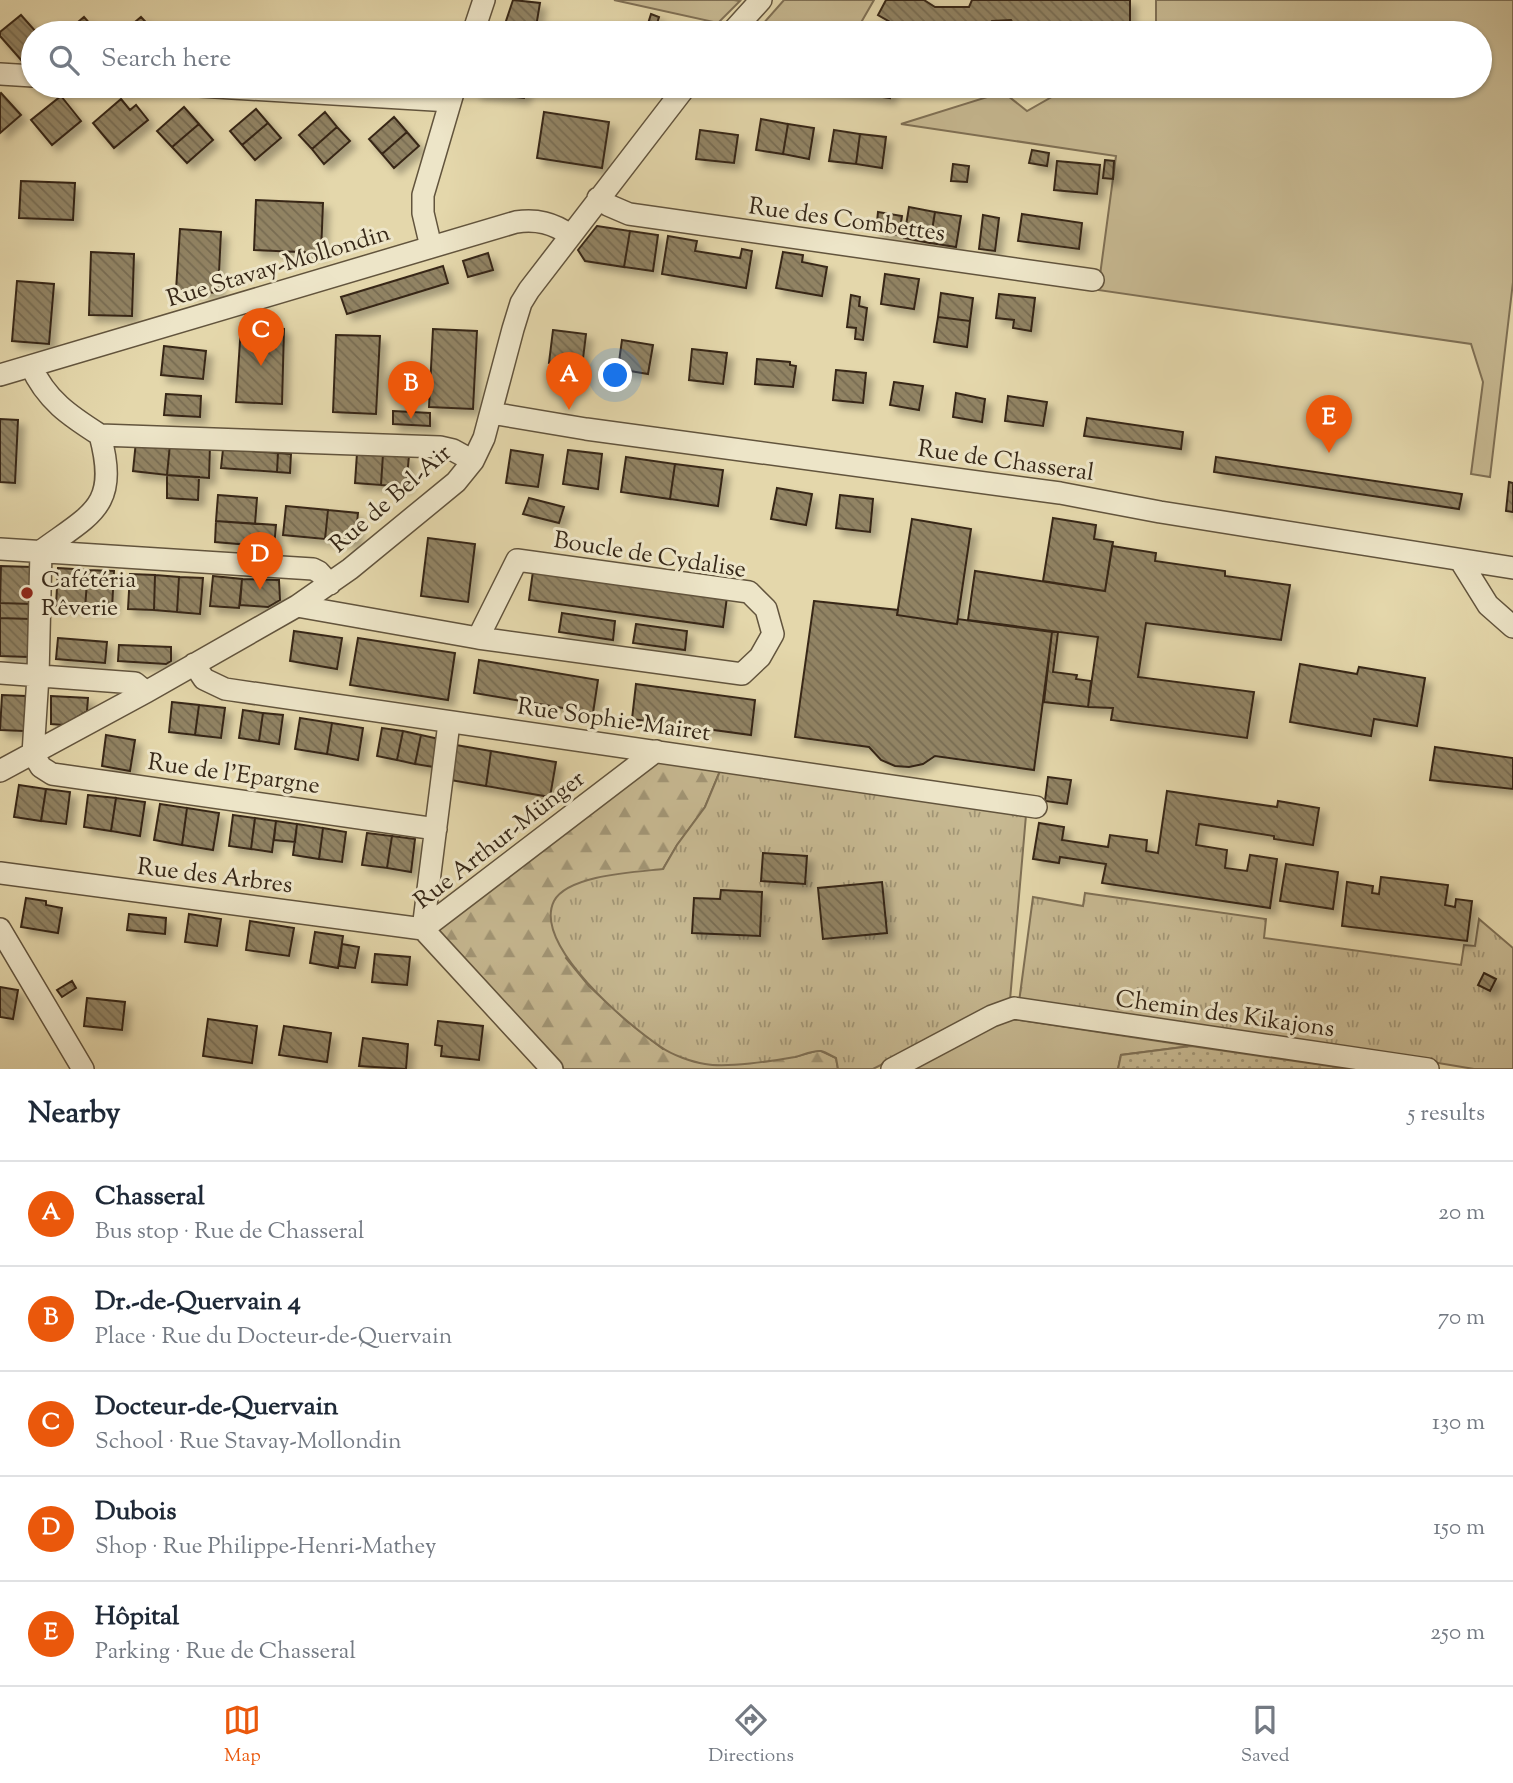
<!DOCTYPE html>
<meta charset="utf-8">
<style>
:root{--surface:#fff;--page:#f2f2f3;--text:#1f2937;--muted:#747a83;--line:#e0e1e3;--accent:#ea580c}
body{margin:0;font-family:"Sorts Mill Goudy",serif;background:var(--page);color:var(--text)}
.you{position:absolute;left:616px;top:376px;width:24px;height:24px;margin:-18px;border:5px solid #fff;border-radius:50%;background:#1a73e8;box-shadow:0 0 0 10px #1a73e833}
.badge{display:grid;place-items:center;width:46px;height:46px;border-radius:50%;background:var(--accent);color:#fff;font-size:23px;font-weight:700}
.pin{position:absolute;translate:-50% -58px;filter:drop-shadow(0 2px 4px #0008)}
.pin::after{content:'';position:absolute;top:37px;width:24px;height:21px;background:inherit;clip-path:polygon(0 0,100% 0,50% 100%)}
.list{margin:0;padding:0;list-style:none}
h2{display:flex;justify-content:space-between;align-items:center;height:91px;margin:0;padding:0 28px;font-size:30px}
h2 small{font-size:23px;font-weight:400;color:var(--muted)}
.list li{display:grid;grid-template-columns:46px 1fr auto;gap:21px;align-items:center;box-sizing:border-box;height:105px;padding:0 28px;border-top:2px solid var(--line)}
.list b{display:block;font-size:26px;white-space:nowrap}
.list p{margin:0;font-size:23px;white-space:nowrap;color:var(--muted)}
.list em{font-size:23px;font-style:normal;color:var(--muted)}
.icon{flex:none;width:38px;height:38px;fill:none;stroke:currentColor;stroke-width:2;stroke-linecap:round;stroke-linejoin:round}
.map{position:relative;flex:none;width:1513px;height:1069px;overflow:hidden}
.search{position:absolute;background:var(--surface);box-shadow:0 2px 5px #0004;left:21px;right:21px;top:21px;height:77px;display:flex;align-items:center;gap:18px;box-sizing:border-box;padding:0 24px;border-radius:38px;color:var(--muted);font-size:26px}
.sheet{height:616px;background:var(--surface)}
nav{display:flex;justify-content:space-around;align-items:center;box-sizing:border-box;height:98px;border-top:2px solid var(--line);background:var(--surface);font-size:19px;color:var(--muted)}
nav a{display:grid;justify-items:center;gap:4px}
nav .on{color:var(--accent)}
.map>svg:first-child{display:block}
.grass{fill:#c7b992;stroke:#7f7055;stroke-width:2}
.forest{fill:url(#forest-firs);stroke:#7f7055;stroke-width:2}
.park{fill:url(#park-tufts);stroke:#7f7055;stroke-width:2}
.garden{fill:url(#garden-dots);stroke:#7f7055;stroke-width:2}
.building{fill:url(#building-back-hatch);stroke:#372818;stroke-width:2;filter:url(#shadow)}
.lines{fill:none;stroke-linecap:round;stroke-linejoin:round}
.minor-casing{stroke:#62543d;stroke-width:24}
.minor{stroke:#ede5c8;stroke-width:21}
.poi-dot{fill:#8f2418;stroke:#ede5c8;stroke-width:2.5}
.labels{text-anchor:middle;stroke-width:6;stroke-linejoin:round;paint-order:stroke}
.street-label{font-size:24px;fill:#372818;stroke:#ede5c8}
.poi-label{font-size:24px;fill:#372818;stroke:#ede5c8;text-anchor:start}
</style>
<div class="map">
<svg width="1513" height="1069" viewBox="0 0 1513 1069">
<defs>
<pattern id="forest-firs" width="22" height="20" patternUnits="userSpaceOnUse" patternTransform="scale(1.75)"><rect width="22" height="20" fill="#c7b992"/><path d="M5 1l3.5 6h-7zM16 11l3.5 6h-7z" fill="#a29676"/></pattern>
<pattern id="park-tufts" width="24" height="20" patternUnits="userSpaceOnUse" patternTransform="scale(1.75)"><rect width="24" height="20" fill="#c7b992"/><path d="M3 7l-1-3M5 7V3M7 7l1-3M15 17l-1-3M17 17v-4M19 17l1-3" fill="none" stroke="#a29676"/></pattern>
<pattern id="garden-dots" width="8" height="8" patternUnits="userSpaceOnUse" patternTransform="scale(1.75)"><rect width="8" height="8" fill="#c7b992"/><path d="M2 2h.1M6 6h.1" fill="none" stroke="#a29676" stroke-width="1.8" stroke-linecap="round"/></pattern>
<pattern id="building-back-hatch" width="6" height="6" patternUnits="userSpaceOnUse" patternTransform="scale(1.75)"><rect width="6" height="6" fill="#918364"/><path d="M-1 5l2 2M0 0l6 6M5-1l2 2" fill="none" stroke="#776b51"/></pattern>
<filter id="shadow"><feDropShadow dx="6" dy="6" stdDeviation="3.5" flood-color="#0004"/></filter>
</defs>
<rect width="100%" height="100%" fill="#e4d7ab"/>
<filter id="stains"><feTurbulence type="fractalNoise" baseFrequency=".00286" numOctaves="4"/><feColorMatrix values="0 0 0 0 .2 0 0 0 0 .09 0 0 0 0 .02 0 0 0 .5 -.17"/></filter>
<radialGradient id="worn" r=".72"><stop offset=".6" stop-color="#630" stop-opacity="0"/><stop offset="1" stop-color="#630" stop-opacity=".3"/></radialGradient>
<path class="grass" d="M614 0H734L740 1 718 23Z
M784 0H874L855 33H755Z
M1156 0H1513V282L1490 477 1471 474 1483 382 1471 344 1098 290 1116 156 901 124 1003 92 1027 111 1071 86H1480V33H1156Z
M1013 1019 1191 1046 1121 1055 1118 1069H908L991 1025Z"/>
<path class="forest" d="M653 761 720 771 705 807 677 845 663 869 566 958 589 986 628 1022 663 1049 795 1057 819 1050 836 1058 838 1069H563L435 929Z"/>
<path class="park" d="M720 771 1026 815 1010 1000 873 1069H838L836 1058C831 1056 826 1052 821 1051 813 1050 803 1055 795 1057 773 1061 727 1068 705 1064 692 1062 672 1055 661 1047 629 1026 532 945 554 901 568 875 636 872 663 869L677 845 705 807Z
M1085 893 1266 919 1264 938 1461 965 1464 945 1475 946 1479 919 1513 948V1069H1474L1337 1046 1019 1002 1033 897 1083 906Z"/>
<path class="garden" d="M1191 1046 1350 1069H1118L1121 1055Z"/>
<path class="building" d="M513 0 540 3 535 33H502Z
M886 0H924L935 7H969L972 0H1130V29H1051L1049 33H1019L1011 20 992 21 986 33H895L899 27 878 15Z
M651 14 659 17 654 33 646 30Z
M21 15 37 33H33V51L22 61 0 36V32Z
M84 17 98 33H65Z
M141 17 156 33H122Z
M477 86H526L524 98 475 93Z
M798 86H862L861 94Z
M862 86H891L890 98 861 94Z
M1 93 21 115 0 133V94Z
M61 96 81 121 52 145 31 120Z
M121 99 130 110 136 105 148 120 114 148 93 123Z
M184 107 199 124 172 147 157 131Z
M256 109 268 123 242 145 230 131Z
M325 112 337 127 312 149 299 135Z
M544 112 609 122 602 168 537 158Z
M394 117 407 132 382 154 369 139Z
M761 119 788 124 783 154 756 150Z
M268 123 281 138 255 160 242 145Z
M199 124 213 140 187 163 172 147Z
M788 124 814 128 809 159 783 154Z
M337 127 350 141 324 164 312 149Z
M700 130 738 135 734 163 696 159Z
M834 130 860 134 856 164 829 161Z
M407 132 419 146 394 168 382 154Z
M860 134 886 137 882 168 856 164Z
M1032 150 1049 153 1047 166 1029 163Z
M1105 160 1114 161 1113 179 1103 178Z
M1057 161 1100 165 1097 194 1054 190Z
M953 164 969 166 967 182 951 181Z
M21 181 75 183 73 220 19 218Z
M256 200 323 203 321 253 254 250Z
M909 207 935 212 930 243 904 238Z
M878 212 902 216 899 235 876 232Z
M935 212 961 216 956 247 930 243Z
M1022 214 1082 223 1079 249 1018 241Z
M983 215 999 218 995 251 979 249Z
M597 226 630 231 624 267 585 261 578 250Z
M180 229 221 232 218 293 176 290Z
M630 231 658 235 653 271 624 267Z
M668 236 697 241 695 251 740 258 742 249 752 251 746 288 662 274Z
M91 252 134 254 132 316 89 315Z
M783 252 803 255 802 262 827 267 822 296 776 288Z
M488 253 493 270 468 277 463 261Z
M443 266 448 283 347 314 341 297Z
M885 274 919 279 914 309 881 304Z
M17 281 54 284 49 344 12 341Z
M941 293 973 298 970 321 938 317Z
M999 294 1035 298 1031 331 1013 328 1014 320 996 318Z
M851 295 860 297 859 306 867 308 863 340 855 339 856 328 847 327Z
M938 317 970 321 967 347 934 342Z
M241 326 284 329 282 404 236 402Z
M433 329 477 331 473 409 429 407Z
M553 330 586 334 582 367 549 363Z
M336 335 380 336 376 414 333 412Z
M622 340 653 345 648 374 618 369Z
M164 346 206 351 203 379 161 375Z
M692 349 727 353 723 384 689 380Z
M757 359 790 362V365L796 366 793 387 755 384Z
M836 370 866 373 863 403 833 400Z
M894 382 923 386 919 410 890 405Z
M956 393 985 399 982 422 953 417Z
M166 394 201 396 200 417 164 415Z
M1008 396 1047 402 1043 426 1005 421Z
M393 411 430 413V426L393 424Z
M1087 418 1183 432 1181 449 1084 436Z
M0 419 18 420 15 483 0 482Z
M136 441 170 444 167 475 133 471Z
M170 444 210 446 209 478 167 475Z
M223 449 278 453 277 472 221 468Z
M511 450 543 455 538 487 506 483Z
M568 450 602 454 598 489 563 484Z
M278 453 291 454 290 473 277 472Z
M357 453 383 454 381 485 355 483Z
M383 454 409 456 406 487 381 485Z
M626 457 675 464 670 499 621 492Z
M1216 457 1462 494 1459 509 1214 472Z
M675 464 723 470 718 506 670 499Z
M167 475 199 477 198 500 167 498Z
M1509 482 1513 483V512L1506 511Z
M777 488 812 494 806 525 771 519Z
M218 495 257 498 255 524 216 521Z
M840 495 873 499 870 532 836 528Z
M529 498 564 507 559 523 523 514Z
M286 506 328 510 325 539 283 535Z
M328 510 358 513 355 542 325 539Z
M1053 518 1096 525 1094 539 1113 542 1105 591 1043 581Z
M912 519 971 529 957 624 897 615Z
M216 521 276 525 274 547 215 542Z
M428 538 475 544 468 602 421 596Z
M1112 546 1156 553 1155 561 1225 571V576L1290 585 1281 640 1146 623 1138 677 1254 692 1247 738 1111 720 1113 708 1088 707 1098 637 968 620 975 571 1105 591Z
M1 566 32 567 31 604 0 603Z
M58 568 88 570 85 608 56 606Z
M88 570 114 571 112 609 85 608Z
M533 571 727 597 723 627 529 600Z
M130 574 155 575 154 610 128 609Z
M155 575 179 577 177 612 154 610Z
M213 576 242 579 239 608 210 606Z
M179 577 203 578 200 614 177 612Z
M242 579 279 580 280 600 268 607 240 605Z
M814 601 898 610 897 615 957 624 958 619 1052 632 1034 770 935 756 923 764 909 767 895 766 881 760 869 747 795 737Z
M0 603 31 604 30 619 0 618Z
M562 613 615 621 613 640 559 632Z
M0 618 30 619 29 657 0 656Z
M636 624 687 631 685 650 633 643Z
M294 631 342 638 337 669 290 661Z
M1052 632H1058L1053 672 1077 675 1076 679 1091 681 1088 707 1044 702Z
M58 638 107 642 105 663 56 659Z
M358 638 455 653 448 700 350 685Z
M119 645 171 647V661L166 664 118 661Z
M479 660 598 680 593 713 474 693Z
M1300 664 1357 674 1359 667 1425 678 1417 726 1374 719 1371 736 1290 722Z
M636 684 755 700 751 735 632 719Z
M2 695 26 696 24 731 0 730Z
M51 696 88 698 87 711 64 725 51 724Z
M172 702 199 705 195 735 169 732Z
M199 705 225 708 221 738 195 735Z
M243 710 263 713 259 741 239 738Z
M263 713 283 715 279 744 259 741Z
M300 718 332 723 327 754 295 749Z
M332 723 363 728 358 760 327 754Z
M382 728 403 731 397 760 377 756Z
M403 731 421 735 415 764 397 760Z
M106 735 135 740 130 771 102 766Z
M421 735 439 739 434 767 415 764Z
M456 745 491 751 486 786 450 780Z
M1435 747 1513 758V789L1430 780Z
M491 751 556 762 550 797 486 786Z
M1048 777 1071 780 1067 804 1045 801Z
M19 785 46 789 41 821 14 817Z
M46 789 70 792 66 824 41 821Z
M1167 791 1277 807 1278 801 1319 808 1313 845 1274 839V836L1199 824 1196 845 1227 850 1225 868 1247 871 1250 855 1277 859 1270 908 1102 883 1106 864 1060 857 1059 863 1033 859 1039 823 1064 827 1062 840 1108 847 1110 835 1147 840 1146 851 1158 853Z
M88 795 116 798 111 831 84 827Z
M116 798 145 802 140 836 111 831Z
M160 804 187 808 182 845 154 840Z
M187 808 219 813 213 850 182 845Z
M233 815 255 818 251 849 229 846Z
M255 818 276 821 272 852 251 849Z
M276 821 297 824 295 842 274 840Z
M297 824 323 828 319 859 293 855Z
M323 828 346 832 342 862 319 859Z
M367 833 392 836 387 868 362 865Z
M392 836 415 839 411 872 387 868Z
M763 853 807 856 805 884 761 881Z
M1286 864 1338 872 1333 909 1280 901Z
M1381 877 1448 885 1445 905 1455 907 1456 899 1472 901 1467 941 1342 926 1347 882 1373 886 1372 893 1379 894Z
M882 882 887 933 823 939 818 888Z
M721 890 762 892 760 936 692 933 694 898 720 899Z
M26 898 46 901V905L62 908 58 933 21 927Z
M129 914 166 918 165 934 127 930Z
M189 914 221 919 217 946 185 942Z
M250 921 294 928 289 956 246 950Z
M315 932 343 936 338 968 310 963Z
M342 944 359 947 355 968 339 966Z
M375 954 410 957 407 985 372 982Z
M1484 973 1496 979 1490 991 1478 985Z
M72 981 76 988 62 997 57 990Z
M0 987 18 990 13 1019 0 1017Z
M87 998 125 1002 122 1030 84 1026Z
M208 1019 257 1026 252 1063 203 1056Z
M438 1021 483 1026 479 1060 441 1056 442 1046 435 1045Z
M284 1026 331 1033 327 1062 279 1055Z
M363 1038 408 1044 406 1069 359 1066Z"/>
<g class="lines">
<g class="minor-casing">
<path id="minor" d="M473 33 484 0
M731 33 761 0
M0 74 33 76
M199 86 450 101
M598 198 608 205 629 214 1093 280
M431 247 423 213V195L455 86
M31 366C46 400 70 416 100 435L440 447 453 450 473 461
M0 375 516 222C537 219 553 223 570 235
M491 413 586 429 1060 493 1160 512 1513 568
M0 549 313 569 319 572 330 584
M41 551C93 513 119 506 100 435
M1460 560 1488 605 1513 627
M297 606 478 638 742 674 760 657 773 634 766 609 749 592 517 560 478 638
M194 664 204 679 225 689 1036 807
M0 673 135 683 146 692
M33 754 41 767 52 774 436 829
M33 754 38 676 41 551
M0 771 146 692 297 606 350 569 456 482 473 461 484 438 513 329 521 303 529 290 686 86
M0 873 423 929 449 723
M0 929 83 1069
M552 1069 423 929 656 751
M892 1069 992 1016 1014 1008 1428 1069"/>
</g>
<use href="#minor" class="minor"/>
</g>
<circle class="poi-dot" cx="27" cy="593" r="7"/>
<g class="labels">
<g class="street-label">
<text transform="translate(847 219) rotate(8)" y="8">Rue des Combettes</text>
<text transform="translate(278 265) rotate(-17)" y="8">Rue Stavay-Mollondin</text>
<text transform="translate(1006 460) rotate(8)" y="8">Rue de Chasseral</text>
<text transform="translate(390 498) rotate(-41)" y="8">Rue de Bel-Air</text>
<text transform="translate(650 554) rotate(9)" y="8">Boucle de Cydalise</text>
<text transform="translate(614 719) rotate(8)" y="8">Rue Sophie-Mairet</text>
<text transform="translate(234 773) rotate(8)" y="8">Rue de l'Epargne</text>
<text transform="translate(499 839) rotate(-38)" y="8">Rue Arthur-Münger</text>
<text transform="translate(215 875) rotate(7)" y="8">Rue des Arbres</text>
<text transform="translate(1225 1013) rotate(8)" y="8">Chemin des Kikajons</text>
</g>
<g class="poi-label">
<text x="41" y="587">Cafétéria<tspan x="41" dy="28">Rêverie</tspan></text>
</g>
</g>
<rect width="100%" height="100%" filter="url(#stains)"/>
<rect width="100%" height="100%" fill="url(#worn)"/>
</svg>
<div class="you"></div>
<div class="pin badge" style="left:569px;top:410px">A</div>
<div class="pin badge" style="left:411px;top:419px">B</div>
<div class="pin badge" style="left:261px;top:366px">C</div>
<div class="pin badge" style="left:260px;top:590px">D</div>
<div class="pin badge" style="left:1329px;top:453px">E</div>
<div class="search"><svg class="icon" aria-label="search" viewBox="0 0 24 24"><circle cx="10" cy="10" r="6"/><path d="M15 15l6 6"/></svg>Search here</div>
</div>
<section class="sheet">
<h2>Nearby<small>5 results</small></h2>
<ul class="list">
<li><span class="badge">A</span><div><b>Chasseral</b><p>Bus stop · Rue de Chasseral</p></div><em>20 m</em></li>
<li><span class="badge">B</span><div><b>Dr.-de-Quervain 4</b><p>Place · Rue du Docteur-de-Quervain</p></div><em>70 m</em></li>
<li><span class="badge">C</span><div><b>Docteur-de-Quervain</b><p>School · Rue Stavay-Mollondin</p></div><em>130 m</em></li>
<li><span class="badge">D</span><div><b>Dubois</b><p>Shop · Rue Philippe-Henri-Mathey</p></div><em>150 m</em></li>
<li><span class="badge">E</span><div><b>Hôpital</b><p>Parking · Rue de Chasseral</p></div><em>250 m</em></li>
</ul>
</section>
<nav>
<a class="on"><svg class="icon" aria-label="map" viewBox="0 0 24 24"><path d="M3 6l6-2 6 2 6-2v14l-6 2-6-2-6 2zM9 4v14M15 6v14"/></svg>Map</a>
<a><svg class="icon" aria-label="directions" viewBox="0 0 24 24"><path d="M12 3l9 9-9 9-9-9zM9 14v-3h6M13 9l2 2-2 2"/></svg>Directions</a>
<a><svg class="icon" aria-label="saved" viewBox="0 0 24 24"><path d="M7 4h10v16l-5-4-5 4z"/></svg>Saved</a>
</nav>
